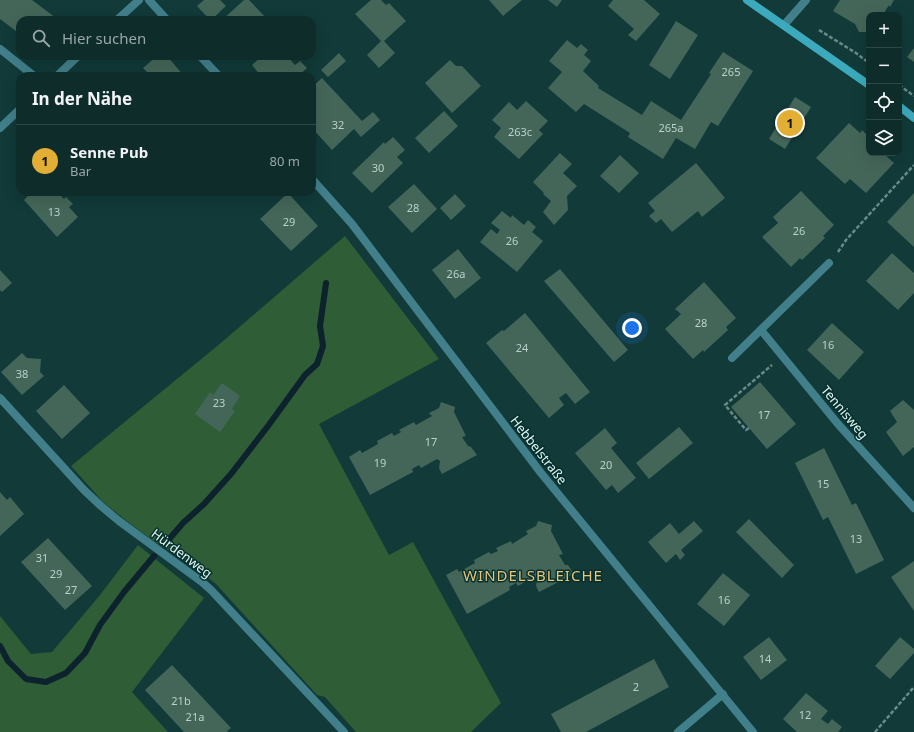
<!DOCTYPE html>
<html lang="de">
<meta charset="utf-8">
<style>
:root{--surface:#0d2c2a;--page:#163432;--text:#f1f3f6;--muted:#9aa7a8;--line:#2d4847;--accent:#e2af34}
body{margin:0;font-family:"Noto Sans",sans-serif;background:var(--page);color:var(--text)}
.controls{position:absolute;right:12px;top:12px;display:grid;overflow:hidden;border-radius:8px;box-shadow:0 4px 16px #0002}
.controls button{width:36px;height:36px;display:grid;place-items:center;padding:0;border:0;border-bottom:1px solid var(--line);background:var(--surface);color:var(--text);font:20px sans-serif}
.you{position:absolute;left:632px;top:328px;width:14px;height:14px;margin:-10px;border:3px solid #fff;border-radius:50%;background:#1a73e8;box-shadow:0 0 0 6px #1a73e833}
.badge{display:grid;place-items:center;width:26px;height:26px;border-radius:50%;background:var(--accent);color:#111;font-size:13px;font-weight:700}
.pin{position:absolute;translate:-50% -50%;border:2px solid #fff;box-shadow:0 1px 4px #0006}
.list{margin:0;padding:0;list-style:none}
h2{display:flex;justify-content:space-between;align-items:center;height:52px;margin:0;padding:0 16px;font-size:17px}
h2 small{font-size:13px;font-weight:400;color:var(--muted)}
.list li{display:grid;grid-template-columns:26px 1fr auto;gap:12px;align-items:center;box-sizing:border-box;height:72px;padding:0 16px;border-top:1px solid var(--line)}
.list b{display:block;font-size:15px;white-space:nowrap}
.list p{margin:0;font-size:13px;white-space:nowrap;color:var(--muted)}
.list em{font-size:13px;font-style:normal;color:var(--muted)}
.icon{flex:none;width:22px;height:22px;fill:none;stroke:currentColor;stroke-width:2;stroke-linecap:round;stroke-linejoin:round}
.map{position:relative;flex:none;width:914px;height:732px;overflow:hidden}
.search{position:absolute;background:var(--surface);box-shadow:0 4px 16px #0002;left:16px;top:16px;width:300px;height:44px;display:flex;align-items:center;gap:10px;box-sizing:border-box;padding:0 14px;border-radius:12px;color:var(--muted);font-size:15px}
.panel{position:absolute;background:var(--surface);box-shadow:0 4px 16px #0002;left:16px;top:72px;width:300px;height:124px;border-radius:12px}
.map>svg:first-child{display:block}
.green{fill:#2e5d36}
.lines{fill:none;stroke-linecap:round;stroke-linejoin:round}
.stream{stroke:#0c222d;stroke-width:6}
.building{fill:#446659}
.path{stroke:#698a88;stroke-width:2.5;stroke-dasharray:4 2;stroke-linecap:butt}
.minor{stroke:#417f8b;stroke-width:8}
.secondary{stroke:#3caabd;stroke-width:8}
.labels{text-anchor:middle;stroke-width:3;stroke-linejoin:round;paint-order:stroke}
.number-label{font-size:11px;fill:#b9d1cc}
.street-label{font-size:13px;fill:#e0f5f3;stroke:#05302d}
.quarter-label{font-size:15px;letter-spacing:1px;fill:#e8c47b;stroke:#05302d}
</style>
<div class="map">
<svg width="914" height="732" viewBox="0 0 914 732">
<rect width="100%" height="100%" fill="#113a38"/>
<path class="green" d="M345 236 439 359 319 424 389 555 413 542 501 703 471 732H356L325 697 317 695 216 584 197 569 151 539 128 522 103 502 71 466 222 342Z
M138 545 204 598 132 692 168 732H0V616L31 654 52 652 100 595Z"/>
<g class="lines">
<path class="stream" d="M165 544 183 523 204 504 231 474 268 426 305 375 317 364 323 346 320 326 326 283
M0 646 8 661 26 679 46 682 66 673 85 653 100 625 124 592 154 556"/>
</g>
<path class="building" d="M0 0H32L56 18 55 20H20V34L0 19Z
M204 0H220L226 6 211 20H210L197 6Z
M244 0H249L268 20H222Z
M371 0H381L386 5 389 3 406 21 384 41 395 53 379 68 367 55 381 41 355 14Z
M489 0H522L503 16Z
M548 0H562L557 7Z
M613 0H644L660 14 636 41 628 35 634 29 608 6Z
M840 0H894L890 7 889 5 884 13H885L884 15H869V31L868 32H859L855 24 833 11Z
M676 21 698 35 670 79 649 65Z
M567 40 577 48 581 44 588 50 584 55 591 61 583 71 599 86 598 88 642 115 651 101 681 120 711 74 709 73 723 52 753 71 718 126 711 122 695 149 676 138 663 159 628 137 630 133 584 104 576 112 548 88 562 72 549 61Z
M914 48V62L907 57Z
M339 53 346 61 328 77 321 70Z
M157 56H167L184 76H151L143 68Z
M262 56H287L295 65 300 61 307 68 298 76H261L252 65Z
M450 60 456 66H462L481 86 452 113 425 83Z
M322 78 362 121 373 112 380 120 361 137 354 129 332 150 312 128V87Z
M795 97 811 107 785 149 769 139Z
M526 101 548 121 539 130 543 134 519 159 494 137 501 128 492 120 509 102 517 110Z
M444 111 458 126 429 153 415 138Z
M849 123 860 133 862 130 869 137V153H885L884 154 894 163 866 193 850 179 845 184 816 158Z
M393 137 405 150 397 157 403 163 372 193 352 173 384 142 385 144Z
M560 153 572 164 563 173 577 186 567 196 568 210 554 225 543 212 551 201 543 194 544 193 533 182Z
M620 155 639 173 619 193 600 176Z
M696 163 725 198 702 217 698 211 672 232 661 219 656 223 649 216 655 211 648 203Z
M414 184 437 209 412 233 388 207Z
M801 191 834 225 823 236 825 238 802 260 800 258 791 267 762 237 778 223 773 217Z
M26 192H57L64 199 66 197 73 204 69 207 78 217 57 237 24 200 29 195Z
M288 193 318 226 291 251 260 219Z
M914 193V247L887 222Z
M455 194 466 206 451 220 440 208Z
M502 211 511 218 512 215 524 225 528 220 536 227 532 232 543 241 517 272 480 242 491 229 497 234 500 230 491 223Z
M458 249 481 278 455 299 432 270Z
M892 253 914 273V293L898 310 866 281Z
M560 269 628 350 614 362 544 281Z
M0 270 12 283 2 292 0 290Z
M704 282 736 318 726 327 728 330 704 352 703 350 693 359 665 329 681 314 675 309Z
M525 313 590 392 575 404 566 393 559 398 564 405 549 418 486 343 502 330 504 331Z
M832 323 864 352 839 380 807 350Z
M22 353 27 358 41 359 40 372 44 376 22 395 1 372Z
M760 382 796 424 767 449 731 407Z
M222 383 240 396 232 409 235 411 220 432 195 414 210 392 213 395Z
M64 385 90 413 62 439 36 411Z
M903 400 914 410V447L903 456 886 432 897 422 890 411Z
M441 402 455 407 454 412 466 436 462 437 468 446 471 447 477 455 442 474 439 468 440 461 437 459 421 468 419 465 412 469 413 472 370 495 349 457 360 450 362 453 378 444 377 441 392 433 394 436 401 432 399 430 414 422 416 425 432 416 429 413 439 408Z
M679 427 693 443 649 479 636 463Z
M605 428 617 443 611 448 636 478 618 493 612 485 606 490 575 453Z
M824 448 852 505 856 503 884 560 856 574 828 517 823 520 795 463Z
M0 492 7 500 10 497 24 514 0 536Z
M749 519 794 565 782 578 736 532Z
M538 521 552 525 551 531 563 554 559 555 565 565H568L574 574 539 592 536 586 537 579 534 577 518 586 516 583 509 587 510 590 467 614 446 575 457 569 459 572 475 563 474 560 489 552 491 554 498 551 496 548 511 541 512 544 528 534 526 531 536 526Z
M694 521 703 531 681 550 685 555 680 560 676 554 666 563 648 542 670 523 679 534Z
M48 538 92 586 65 610 21 562Z
M914 561V611L891 577Z
M723 573 750 595 724 626 697 604Z
M769 637 787 660 761 680 743 657Z
M900 637 914 649V653L890 679 875 666Z
M654 659 669 687 586 732H561L551 714Z
M172 665 231 728 227 731 228 732H184L145 690Z
M806 693 828 711 821 719 828 724 832 719 842 727 838 732H797L783 719Z"/>
<g class="lines">
<path class="path" d="M819 30 856 53 869 63
M899 85 914 96
M838 252 846 240 914 165
M749 428 746 430 725 405 772 365
M875 732 914 687"/>
<path class="minor" d="M149 0 167 20
M117 20 139 0
M784 25 806 0
M0 49 34 76
M200 56 219 76
M57 76 78 56
M0 128 20 109
M312 179 352 224 541 473 753 732
M761 330 838 424 914 508
M732 358 829 263
M0 398 84 490 101 506 119 521 202 582 211 590 344 732
M678 732 723 694"/>
<path class="secondary" d="M747 0 869 85
M899 106 914 118"/>
</g>
<g class="labels">
<g class="number-label">
<text x="731" y="76">265</text>
<text x="338" y="129">32</text>
<text x="671" y="132">265a</text>
<text x="520" y="136">263c</text>
<text x="378" y="172">30</text>
<text x="413" y="212">28</text>
<text x="54" y="216">13</text>
<text x="289" y="226">29</text>
<text x="799" y="235">26</text>
<text x="512" y="245">26</text>
<text x="456" y="278">26a</text>
<text x="701" y="327">28</text>
<text x="828" y="349">16</text>
<text x="522" y="352">24</text>
<text x="22" y="378">38</text>
<text x="219" y="407">23</text>
<text x="764" y="419">17</text>
<text x="431" y="446">17</text>
<text x="380" y="467">19</text>
<text x="606" y="469">20</text>
<text x="823" y="488">15</text>
<text x="856" y="543">13</text>
<text x="42" y="562">31</text>
<text x="56" y="578">29</text>
<text x="71" y="594">27</text>
<text x="724" y="604">16</text>
<text x="765" y="663">14</text>
<text x="636" y="691">2</text>
<text x="181" y="705">21b</text>
<text x="805" y="719">12</text>
<text x="195" y="721">21a</text>
</g>
<g class="street-label">
<text transform="translate(845 412) rotate(50)" y="5">Tennisweg</text>
<text transform="translate(539 450) rotate(52)" y="5">Hebbelstraße</text>
<text transform="translate(182 553) rotate(37)" y="5">Hürdenweg</text>
</g>
<g class="quarter-label">
<text x="533" y="581">WINDELSBLEICHE</text>
</g>
</g>
</svg>
<div class="controls">
<button>+</button>
<button>−</button>
<button><svg class="icon" aria-label="locate" viewBox="0 0 24 24"><circle cx="12" cy="12" r="6"/><path d="M12 2v4M12 18v4M2 12h4M18 12h4"/></svg></button>
<button><svg class="icon" aria-label="layers" viewBox="0 0 24 24"><path d="M12 4l9 5-9 5-9-5zM3 14l9 5 9-5"/></svg></button>
</div>
<div class="you"></div>
<div class="pin badge" style="left:790px;top:123px">1</div>
<div class="search"><svg class="icon" aria-label="search" viewBox="0 0 24 24"><circle cx="10" cy="10" r="6"/><path d="M15 15l6 6"/></svg>Hier suchen</div>
<section class="panel">
<h2>In der Nähe<small></small></h2>
<ul class="list">
<li><span class="badge">1</span><div><b>Senne Pub</b><p>Bar</p></div><em>80 m</em></li>
</ul>
</section>
</div>
